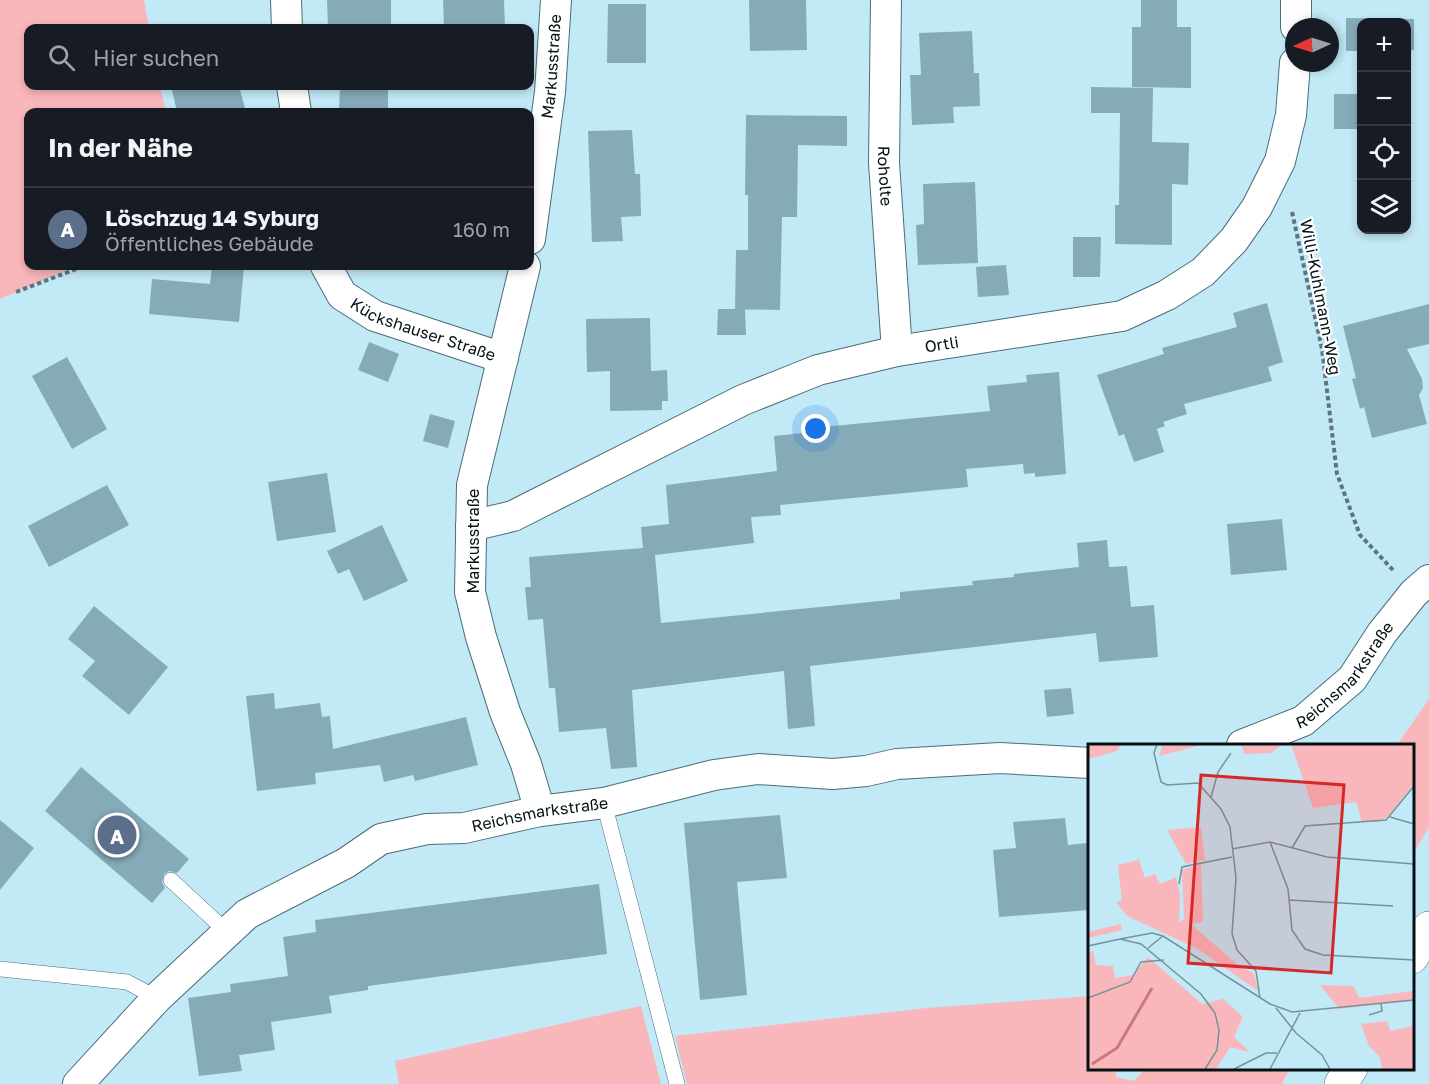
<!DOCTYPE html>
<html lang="de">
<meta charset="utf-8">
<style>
:root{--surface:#171b24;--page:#242831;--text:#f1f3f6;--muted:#9ea1a6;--line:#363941;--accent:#d28fa2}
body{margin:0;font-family:"Golos Text",sans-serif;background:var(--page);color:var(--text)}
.controls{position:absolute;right:18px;top:18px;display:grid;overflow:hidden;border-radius:12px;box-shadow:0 3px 9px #0003}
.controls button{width:54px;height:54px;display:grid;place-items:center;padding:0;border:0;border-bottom:2px solid var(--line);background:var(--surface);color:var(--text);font:30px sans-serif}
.compass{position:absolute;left:1285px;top:18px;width:54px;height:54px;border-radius:50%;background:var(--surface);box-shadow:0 3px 9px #0003;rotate:266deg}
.you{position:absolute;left:816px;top:429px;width:21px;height:21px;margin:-15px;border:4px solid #fff;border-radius:50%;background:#1a73e8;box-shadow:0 0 0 9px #1a73e833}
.badge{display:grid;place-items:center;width:39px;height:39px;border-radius:50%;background:var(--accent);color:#fff;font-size:20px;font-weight:700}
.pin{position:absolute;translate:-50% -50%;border:3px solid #fff;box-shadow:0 2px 6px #0006}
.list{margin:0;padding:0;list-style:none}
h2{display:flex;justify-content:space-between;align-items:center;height:78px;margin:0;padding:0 24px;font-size:26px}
h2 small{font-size:20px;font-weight:400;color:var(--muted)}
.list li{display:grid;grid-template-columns:39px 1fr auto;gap:18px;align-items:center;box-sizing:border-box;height:84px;padding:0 24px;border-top:2px solid var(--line)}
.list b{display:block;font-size:22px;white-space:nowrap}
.list p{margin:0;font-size:20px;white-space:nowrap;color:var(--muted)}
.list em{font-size:20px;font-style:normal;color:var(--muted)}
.icon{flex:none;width:33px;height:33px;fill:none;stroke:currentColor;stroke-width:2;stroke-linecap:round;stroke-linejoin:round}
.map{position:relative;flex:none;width:1429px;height:1084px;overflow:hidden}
.search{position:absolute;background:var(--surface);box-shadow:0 3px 9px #0003;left:24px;top:24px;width:510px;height:66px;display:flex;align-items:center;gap:15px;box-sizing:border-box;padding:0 21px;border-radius:12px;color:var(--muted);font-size:22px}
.panel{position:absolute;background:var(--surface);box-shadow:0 3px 9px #0003;left:24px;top:108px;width:510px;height:162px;border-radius:12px}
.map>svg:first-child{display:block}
.green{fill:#f9b7bb}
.building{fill:#86abb8}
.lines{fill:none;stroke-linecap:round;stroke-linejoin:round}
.lane-casing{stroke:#4a6d79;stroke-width:16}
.street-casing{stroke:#4a6d79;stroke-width:32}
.secondary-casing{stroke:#4a6d79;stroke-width:34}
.path{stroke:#5d767e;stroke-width:4;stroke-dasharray:4.5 3;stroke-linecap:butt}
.lane{stroke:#fff;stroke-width:15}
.street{stroke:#fff;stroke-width:30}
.secondary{stroke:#fff;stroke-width:33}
.labels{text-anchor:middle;stroke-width:4.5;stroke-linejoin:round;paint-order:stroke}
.street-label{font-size:16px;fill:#041115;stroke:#fff}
.inset-river{fill:none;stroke:#cd787f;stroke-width:3}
.inset-road{fill:none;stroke:#76939c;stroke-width:1.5}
.view{fill:#d62828;fill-opacity:0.15;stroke:#d62828;stroke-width:3}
.inset-edge{fill:none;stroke:#041115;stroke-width:3}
</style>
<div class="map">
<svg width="1429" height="1084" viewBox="0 0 1429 1084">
<rect width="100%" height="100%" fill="#c2e9f6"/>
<path class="green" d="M0 0H144L149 28H28V86H160L166 112H28V266H77L0 299Z
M1429 699V827L1413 854 1412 745H1397Z
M1090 996V1068H1115L1116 1077 1134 1081 1146 1068H1290L1282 1084H687L675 1036 927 1008Z
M641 1006 661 1084H399L395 1061Z"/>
<path class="building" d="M327 0H391V28H328Z
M443 0H504L505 28H444Z
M749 0H806L807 50 750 51Z
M1141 0H1177V27H1191V88L1132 87V27H1141Z
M608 4H646V63H607Z
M1346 18 1414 19V50H1407V22H1362V51H1346Z
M972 31 974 73H979L980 106 953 107 954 123 912 125 910 75H921L919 33Z
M171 86H239L246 112H177Z
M340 86H388V112H339Z
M1091 87 1153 88 1152 142 1189 143 1188 185 1172 184V245L1115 244V205H1119L1120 113H1091Z
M1334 94H1362V129H1334Z
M746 115 847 116V146L798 145 797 217H782L780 310 735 309 736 250H748V195H745Z
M632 130 635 174H640L641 216 621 217 623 241 592 242 588 131Z
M975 182 978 263 918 265 916 225 924 224 923 184Z
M1073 237H1101L1100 277H1073Z
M1006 265 1009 295 978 297 976 267Z
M212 266H244L239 322 149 314 152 279 210 284Z
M1267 303 1283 362 1268 367 1272 381 1184 404 1187 414 1163 422 1165 426 1157 429 1164 452 1134 462 1124 434 1119 436 1097 375 1164 354 1162 348 1237 327 1233 313Z
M1429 304V344L1407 349 1422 379 1423 388 1419 395 1427 424 1372 438 1364 407 1360 409 1352 379 1356 378 1343 326Z
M718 309H745L746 335H717Z
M650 318 651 371 667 370 668 401H662V410L610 411V371L587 372 586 319Z
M369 342 399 354 388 382 358 370Z
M67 357 107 429 72 449 32 376Z
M1059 372 1066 474 1035 477V473L1024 474 1023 464 966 469 968 487 780 505 781 515 751 517 754 543 655 555 661 623 900 599V592L973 585 972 581 1014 577V574L1079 567 1077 543 1107 540 1109 567 1127 566 1131 607 1154 605 1158 657 1099 662 1096 633 810 666 815 726 788 729 784 671 632 690 637 767 611 769 606 728 559 732 555 688H549L543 619 528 620 525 587H531L529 557 643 548 641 527 669 524 666 485 777 471 774 436 813 432 812 428 990 411 987 386 1027 382 1026 375Z
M430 414 455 421 448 448 423 441Z
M327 473 336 532 277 541 268 482Z
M107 485 129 525 49 567 28 526Z
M1282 519 1287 570 1231 575 1227 524Z
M382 525 408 581 364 601 349 569 338 574 327 551Z
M94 606 168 667 129 715 82 676 95 661 68 639Z
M1071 688 1074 714 1047 717 1044 690Z
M274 693 275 709 320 703 322 717 330 716 333 749 466 717 478 765 415 781 413 775 384 782 380 765 315 773 316 784 257 791 246 696Z
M81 767 189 859 177 873 169 871 164 874 162 882 165 888 152 903 45 811Z
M780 815 787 878 737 882 747 995 700 1000 684 823Z
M1065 818 1068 845 1087 843 1090 910 999 917 993 850 1016 848 1013 822Z
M0 820 34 848 0 890Z
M599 884 607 954 368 986V990L329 996 332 1013 271 1022 275 1050 239 1055 242 1071 199 1076 188 998 231 992 230 984 288 976 283 937 316 932 315 920Z"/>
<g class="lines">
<g class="lane-casing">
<path id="lane" d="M604 803 677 1084
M171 880 227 932
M0 969 127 982 157 998"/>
</g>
<g class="street-casing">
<g id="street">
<path d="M286 0 287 28"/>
<path id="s1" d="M886 0 884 163 897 351"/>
<path d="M1296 27V0"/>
<path d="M292 86 296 112"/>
<path id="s2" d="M530 239 550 92 556 0"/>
<path id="s3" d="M326 266 342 295 375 316 503 358"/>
<path d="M525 266 472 485 470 592 481 637 505 712 526 764 540 811"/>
<path id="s4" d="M471 526 513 516 743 400 818 370 897 351 1122 316 1167 295 1203 272 1234 240 1257 207 1280 161 1291 115 1295 63"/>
<path id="s5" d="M1242 745 1303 721 1352 679 1382 633 1414 593 1429 580"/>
<path id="s6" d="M78 1084 157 998 247 914 346 863 381 839 427 829 464 828 540 811 604 803 714 775 758 769 833 774 866 771 897 764 1000 758 1090 763"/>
</g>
</g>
<g class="secondary-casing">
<path id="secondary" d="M1412 957 1429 928
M1341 1084 1351 1068"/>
</g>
<path class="path" d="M1292 212 1322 349 1337 474 1360 535 1393 570
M16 292 84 266"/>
<use href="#lane" class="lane"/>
<use href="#street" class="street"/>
<use href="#secondary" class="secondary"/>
</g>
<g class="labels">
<g class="street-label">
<text dy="6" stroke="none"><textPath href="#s2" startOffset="174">Markusstraße</textPath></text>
<text dy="6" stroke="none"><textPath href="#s1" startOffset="176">Roholte</textPath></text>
<text transform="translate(1321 297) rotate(79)" y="6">Willi-Kuhlmann-Weg</text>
<text dy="6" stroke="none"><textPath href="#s3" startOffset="122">Kückshauser Straße</textPath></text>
<text dy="6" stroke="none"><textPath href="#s4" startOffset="508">Ortli</textPath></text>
<text transform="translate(473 541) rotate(-90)" y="6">Markusstraße</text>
<text dy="6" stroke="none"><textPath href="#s5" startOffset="128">Reichsmarkstraße</textPath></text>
<text dy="6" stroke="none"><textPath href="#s6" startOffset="555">Reichsmarkstraße</textPath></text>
</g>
</g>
<g transform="translate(1088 744)">
<rect width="326" height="326" fill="#c2e9f6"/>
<path d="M0 0H33L29 7 0 15ZM75 0H117L71 12ZM153 0H195L183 9 157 10ZM203 0H325V41L300 72 291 78H274L268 58 225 64ZM113 83 117 116 98 120 79 86ZM51 116 57 134 67 130 72 140 88 133 92 151 91 178 96 175 94 126 113 120 115 178 103 180 152 223 166 229 170 247 110 205 39 172 28 158 34 156 30 121ZM33 180 34 186 0 194V188ZM5 207 8 221 25 222 27 234 45 231 60 213 114 260 135 255 155 273 146 293 162 308 142 303 128 325H0V208ZM232 241 266 242 271 254 325 247V256L251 265ZM299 277 302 287 325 282V325H294L292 313 281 302 273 280Z" fill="#f9b7bb"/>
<path class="inset-river" d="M4 320 29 304 64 244"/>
<path class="inset-road" d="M69 0 66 9 73 38 79 41 110 39 133 65 142 83 148 134 144 190 149 206 168 227 172 254M123 53 130 28 143 9M302 73 326 80M182 98 200 145 204 186 217 205 235 211 326 216M204 104 217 82 298 76 326 42M144 105 182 98 239 113 326 120M91 140 94 123 144 113M201 156 305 162M32 195 64 189 75 192 182 260 204 268 326 256M0 202 32 195 53 200 113 250 127 269 131 286 129 306 117 325M60 204 75 192M0 254 42 238 53 218 76 216M188 264 208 289 234 311 242 325M281 271 294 267 293 259M146 325 178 309H189M182 325 212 269"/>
<path class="view" d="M113 31 256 41 243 229 100 219Z"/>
<rect width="326" height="326" class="inset-edge"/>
</g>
</svg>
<div class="controls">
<button>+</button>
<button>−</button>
<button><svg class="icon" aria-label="locate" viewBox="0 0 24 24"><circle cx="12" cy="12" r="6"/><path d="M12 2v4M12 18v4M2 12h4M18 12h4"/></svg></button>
<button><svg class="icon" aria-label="layers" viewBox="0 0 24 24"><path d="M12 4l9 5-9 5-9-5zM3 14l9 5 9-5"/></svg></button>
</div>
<svg class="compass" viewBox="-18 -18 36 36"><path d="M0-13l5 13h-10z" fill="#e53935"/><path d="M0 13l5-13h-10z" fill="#9ea1a6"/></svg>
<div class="you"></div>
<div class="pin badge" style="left:117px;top:835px;background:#5c6f8a">A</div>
<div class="search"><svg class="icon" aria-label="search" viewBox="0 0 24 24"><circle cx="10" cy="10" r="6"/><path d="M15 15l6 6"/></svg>Hier suchen</div>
<section class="panel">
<h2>In der Nähe<small></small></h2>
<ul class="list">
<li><span class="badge" style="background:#5c6f8a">A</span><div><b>Löschzug 14 Syburg</b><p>Öffentliches Gebäude</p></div><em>160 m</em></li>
</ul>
</section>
</div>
